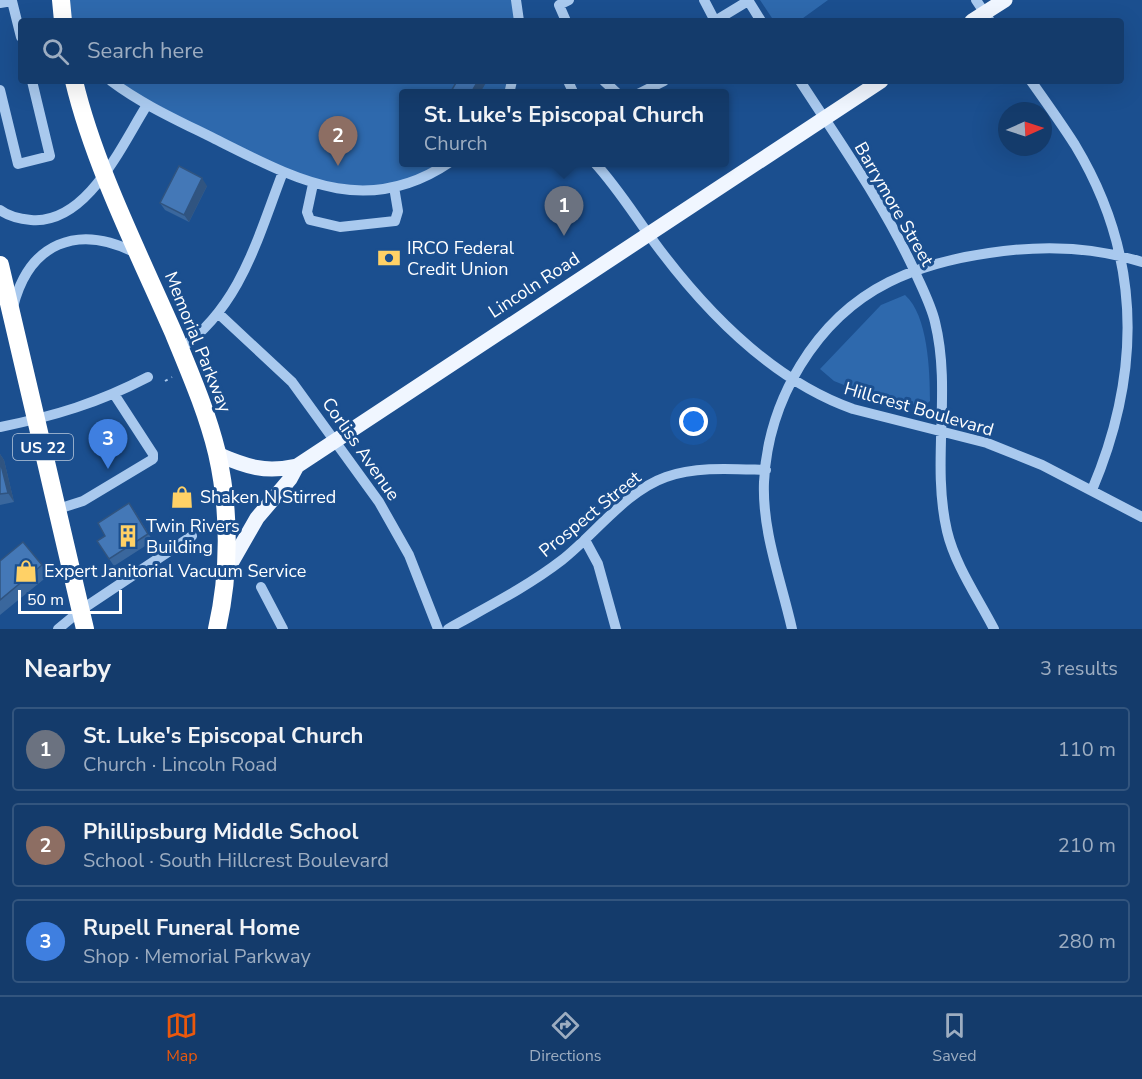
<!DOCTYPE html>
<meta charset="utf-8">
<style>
:root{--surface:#143b6b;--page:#214673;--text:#f1f3f6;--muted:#9dadc1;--line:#33557e;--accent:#ea580c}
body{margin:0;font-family:"Nunito Sans",sans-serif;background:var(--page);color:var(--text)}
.compass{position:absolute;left:998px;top:102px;width:54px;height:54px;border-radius:50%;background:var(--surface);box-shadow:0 6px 24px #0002;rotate:87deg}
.scale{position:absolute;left:18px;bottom:15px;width:104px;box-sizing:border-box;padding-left:6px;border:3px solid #fff;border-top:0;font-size:16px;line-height:21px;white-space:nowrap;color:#fff;-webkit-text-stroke:4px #1b4f8f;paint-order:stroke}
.you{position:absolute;left:694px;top:422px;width:21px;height:21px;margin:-15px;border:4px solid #fff;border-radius:50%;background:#1a73e8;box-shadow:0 0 0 9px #1a73e833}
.badge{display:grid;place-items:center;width:39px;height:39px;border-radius:50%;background:var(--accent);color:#fff;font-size:20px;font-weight:700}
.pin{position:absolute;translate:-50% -50px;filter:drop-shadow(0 2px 3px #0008)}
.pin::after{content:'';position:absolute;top:32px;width:21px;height:18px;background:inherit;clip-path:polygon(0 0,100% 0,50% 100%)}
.popup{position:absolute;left:399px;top:89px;width:330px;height:78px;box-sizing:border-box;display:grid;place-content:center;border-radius:6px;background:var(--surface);filter:drop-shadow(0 2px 4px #0005);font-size:20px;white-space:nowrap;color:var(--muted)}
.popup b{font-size:22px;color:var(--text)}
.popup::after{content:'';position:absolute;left:50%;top:100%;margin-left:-12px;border:12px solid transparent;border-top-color:var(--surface)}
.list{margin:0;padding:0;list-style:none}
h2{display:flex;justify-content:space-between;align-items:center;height:78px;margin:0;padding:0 24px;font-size:26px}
h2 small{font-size:20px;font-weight:400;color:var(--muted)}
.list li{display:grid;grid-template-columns:39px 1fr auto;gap:18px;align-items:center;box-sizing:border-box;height:84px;margin:0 12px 12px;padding:0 12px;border:2px solid var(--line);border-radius:6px}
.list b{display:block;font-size:22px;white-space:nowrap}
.list p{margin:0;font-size:20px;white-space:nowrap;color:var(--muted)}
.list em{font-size:20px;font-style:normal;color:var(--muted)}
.icon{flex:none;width:33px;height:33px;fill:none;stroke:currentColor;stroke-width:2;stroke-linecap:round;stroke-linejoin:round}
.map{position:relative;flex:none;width:1142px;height:629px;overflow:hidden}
.search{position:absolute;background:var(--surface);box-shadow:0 6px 24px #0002;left:18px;right:18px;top:18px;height:66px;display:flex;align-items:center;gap:15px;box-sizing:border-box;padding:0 21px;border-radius:6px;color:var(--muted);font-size:22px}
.sheet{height:366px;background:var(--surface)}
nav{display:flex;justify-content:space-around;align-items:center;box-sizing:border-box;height:84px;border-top:2px solid var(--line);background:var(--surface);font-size:16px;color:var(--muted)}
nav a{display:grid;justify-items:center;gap:3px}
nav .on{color:var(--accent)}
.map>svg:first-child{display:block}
.green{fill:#2e69ad}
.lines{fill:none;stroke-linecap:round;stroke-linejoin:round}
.path{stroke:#a9c9ee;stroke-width:2;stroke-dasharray:3 4.5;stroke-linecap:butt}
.minor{stroke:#a9c9ee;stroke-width:10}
.major{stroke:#f0f6ff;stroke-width:15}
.highway{stroke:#fff;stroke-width:18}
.wall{fill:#3a679d}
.shaded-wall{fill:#305480}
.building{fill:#4478b7;stroke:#305480;stroke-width:1.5}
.labels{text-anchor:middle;stroke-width:6;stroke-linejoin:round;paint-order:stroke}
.shield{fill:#1b4f8f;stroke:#bbcadd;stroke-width:1.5}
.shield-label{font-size:16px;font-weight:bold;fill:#fff}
.street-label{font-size:18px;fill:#fff;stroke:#1b4f8f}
.poi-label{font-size:18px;fill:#fff;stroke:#1b4f8f;text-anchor:start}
</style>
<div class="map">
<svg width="1142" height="629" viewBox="0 0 1142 629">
<rect width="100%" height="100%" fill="#1b4f8f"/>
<path class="green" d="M61 0H516L519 21H63Z
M760 0H828L799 21H774Z
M111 81H512L509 93 404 94V162L450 163 384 189 299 179Z
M905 295C928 315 930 371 930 401L923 407 849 387 834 381 820 369 881 305Z"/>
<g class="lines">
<path class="path" d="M165 381 172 377"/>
<path class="minor" d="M516 0 519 21
M704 0 715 21 748 1
M748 0 761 21
M976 0 990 21
M0 3 12 1 21 37
M566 21 559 5 569 0
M111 81C143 105 179 121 215 139 294 178 365 220 450 162
M568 81 574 94
M604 81 618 94
M800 81C840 143 884 204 915 272 922 288 931 305 935 322 952 391 931 462 947 531 955 565 978 598 994 629
M1031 81C1046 102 1061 123 1075 145 1142 256 1142 372 1092 490
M0 90 18 164 50 156 32 81
M509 94 512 81
M638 94 664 81
M594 162C619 189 638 221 660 250 710 316 774 381 853 409L987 443 1042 465 1142 517
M313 184 307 212 310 220 340 227 395 221 398 211 394 187
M0 210C9 217 20 219 31 220 87 225 121 146 147 105
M13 307C29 243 77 223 136 253
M219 314 292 382 379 502 409 555 438 629
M180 349C241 306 257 239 283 172
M0 427C55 416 98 403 148 377
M58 509 83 501 153 459V454L114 394
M585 540 598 564 616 629
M261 587 283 629
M58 629 81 610 192 536
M448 629C487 607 527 587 562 560 595 534 626 491 666 477 696 466 734 469 766 470
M792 629C781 580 762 532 764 482 768 401 815 319 889 282 921 266 954 258 989 253 1041 245 1092 246 1142 262"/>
<path class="major" d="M972 21 1005 0
M217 454C247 467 265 473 297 466L881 81
M226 572 257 518 290 479 297 466"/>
<path class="highway" d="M61 0 63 21
M74 81C94 165 139 254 174 334 190 373 207 412 217 453 230 510 230 572 217 629
M0 265 85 629"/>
</g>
<path class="wall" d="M207 186 189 222 165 210 160 203Z
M0 454 4 460 14 502 0 505Z
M134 510 153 541 114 566 97 541 105 536Z
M0 561 42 565 49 575 0 615Z"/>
<path class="shaded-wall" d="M478 81H487L480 93H471Z
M202 178 207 186 189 222 184 215Z
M0 454 4 460 14 502 8 493 0 461Z"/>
<path class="building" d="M457 81H478L471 93H450Z
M179 166 202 178 184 215 160 203Z
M0 461 8 493 0 494Z
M129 503 148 534 109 559 97 541 105 536 98 523Z
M23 542 42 565 0 600V561Z"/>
<defs>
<g id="bank-bare" transform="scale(1.8)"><path d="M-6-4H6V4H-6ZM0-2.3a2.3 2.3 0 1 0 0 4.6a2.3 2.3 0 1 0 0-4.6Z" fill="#ffd166" stroke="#1b4f8f" stroke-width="2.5" paint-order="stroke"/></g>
<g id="shop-bare" transform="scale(1.8)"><path d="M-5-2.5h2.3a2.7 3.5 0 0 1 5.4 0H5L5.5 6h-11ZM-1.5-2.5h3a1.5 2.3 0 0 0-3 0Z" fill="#ffd166" stroke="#1b4f8f" stroke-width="2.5" paint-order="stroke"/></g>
<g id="building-bare" transform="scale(1.8)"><path d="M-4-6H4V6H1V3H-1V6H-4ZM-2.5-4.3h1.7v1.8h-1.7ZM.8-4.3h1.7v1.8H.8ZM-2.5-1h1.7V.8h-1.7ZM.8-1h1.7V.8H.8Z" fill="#ffd166" stroke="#1b4f8f" stroke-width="2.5" paint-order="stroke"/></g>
</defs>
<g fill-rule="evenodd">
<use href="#bank-bare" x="389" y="258"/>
<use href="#shop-bare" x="182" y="497"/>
<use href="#building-bare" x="128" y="536"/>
<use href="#shop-bare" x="26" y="571"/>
</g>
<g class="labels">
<rect class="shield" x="13" y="434" width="60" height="26" rx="4.5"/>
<g class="shield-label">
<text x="43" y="453">US 22</text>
</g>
<g class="street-label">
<text transform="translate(894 204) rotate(60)" y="6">Barrymore Street</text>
<text transform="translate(534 285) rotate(-33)" y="6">Lincoln Road</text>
<text transform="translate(198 342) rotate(68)" y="6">Memorial Parkway</text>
<text transform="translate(919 409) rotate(16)" y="6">Hillcrest Boulevard</text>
<text transform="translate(361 449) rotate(55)" y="6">Corliss Avenue</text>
<text transform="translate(590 514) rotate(-39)" y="6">Prospect Street</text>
</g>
<g class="poi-label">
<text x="407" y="254">IRCO Federal<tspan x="407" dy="21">Credit Union</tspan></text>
<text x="200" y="503">Shaken N Stirred</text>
<text x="146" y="532">Twin Rivers<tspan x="146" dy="21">Building</tspan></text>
<text x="44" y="577">Expert Janitorial Vacuum Service</text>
</g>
</g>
</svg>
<svg class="compass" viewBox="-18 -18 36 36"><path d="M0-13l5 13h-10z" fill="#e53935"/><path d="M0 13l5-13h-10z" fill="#9dadc1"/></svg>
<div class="scale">50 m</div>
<div class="you"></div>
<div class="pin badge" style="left:564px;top:236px;background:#6b7280">1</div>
<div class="popup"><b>St. Luke's Episcopal Church</b>Church</div>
<div class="pin badge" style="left:338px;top:166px;background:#8d6e63">2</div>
<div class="pin badge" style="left:108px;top:469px;background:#3f7fe0">3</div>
<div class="search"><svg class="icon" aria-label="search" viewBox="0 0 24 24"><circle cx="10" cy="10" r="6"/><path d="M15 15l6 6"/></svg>Search here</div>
</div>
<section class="sheet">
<h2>Nearby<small>3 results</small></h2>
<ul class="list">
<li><span class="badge" style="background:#6b7280">1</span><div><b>St. Luke's Episcopal Church</b><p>Church · Lincoln Road</p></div><em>110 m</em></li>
<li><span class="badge" style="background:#8d6e63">2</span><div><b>Phillipsburg Middle School</b><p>School · South Hillcrest Boulevard</p></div><em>210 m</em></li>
<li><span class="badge" style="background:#3f7fe0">3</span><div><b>Rupell Funeral Home</b><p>Shop · Memorial Parkway</p></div><em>280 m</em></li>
</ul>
</section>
<nav>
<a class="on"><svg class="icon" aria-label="map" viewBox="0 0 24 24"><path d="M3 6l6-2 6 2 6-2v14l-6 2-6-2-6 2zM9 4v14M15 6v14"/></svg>Map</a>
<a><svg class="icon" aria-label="directions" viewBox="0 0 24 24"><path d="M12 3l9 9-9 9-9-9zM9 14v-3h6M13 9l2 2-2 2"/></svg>Directions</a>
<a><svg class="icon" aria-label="saved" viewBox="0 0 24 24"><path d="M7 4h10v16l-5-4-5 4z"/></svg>Saved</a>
</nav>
